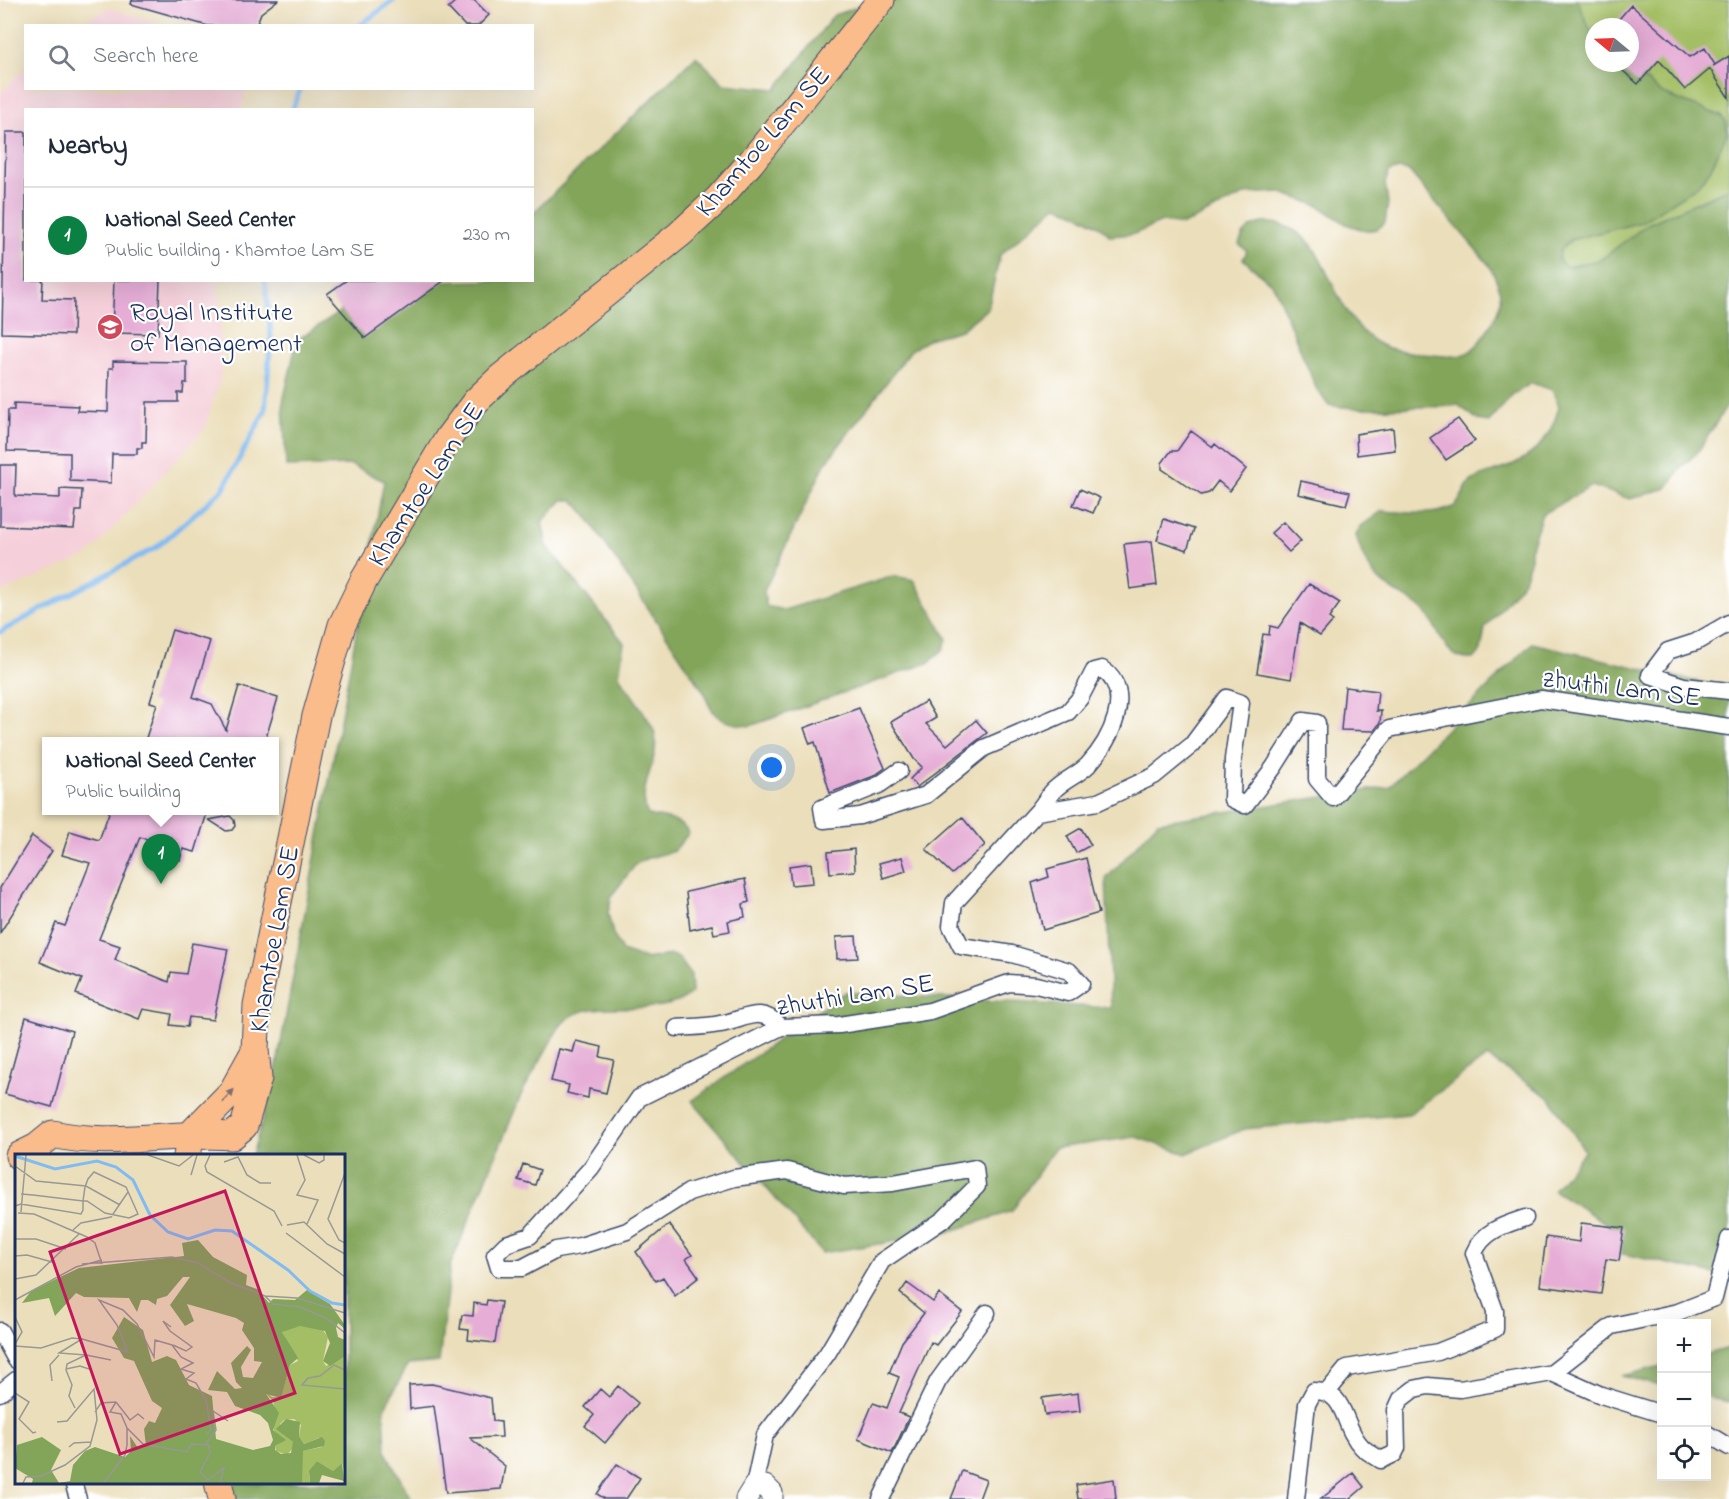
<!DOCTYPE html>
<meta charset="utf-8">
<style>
:root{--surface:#fff;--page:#f6f6f7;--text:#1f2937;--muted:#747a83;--line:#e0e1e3;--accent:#0b8043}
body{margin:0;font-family:"Indie Flower",sans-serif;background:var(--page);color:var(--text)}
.controls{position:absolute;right:18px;bottom:18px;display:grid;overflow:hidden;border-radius:0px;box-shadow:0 6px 24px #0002}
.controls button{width:54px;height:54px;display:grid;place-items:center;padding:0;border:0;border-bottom:2px solid var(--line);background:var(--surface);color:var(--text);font:30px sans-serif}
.compass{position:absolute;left:1585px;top:18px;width:54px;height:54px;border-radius:50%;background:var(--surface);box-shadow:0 6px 24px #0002;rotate:289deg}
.you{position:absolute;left:772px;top:768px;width:21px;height:21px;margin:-15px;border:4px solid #fff;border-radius:50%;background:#1a73e8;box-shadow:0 0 0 9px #1a73e833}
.badge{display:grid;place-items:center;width:39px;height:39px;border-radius:50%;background:var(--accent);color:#fff;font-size:20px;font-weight:700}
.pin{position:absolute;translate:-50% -50px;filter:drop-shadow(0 2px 3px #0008)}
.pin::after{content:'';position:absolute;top:32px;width:21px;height:18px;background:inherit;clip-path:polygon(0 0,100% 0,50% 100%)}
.popup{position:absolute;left:42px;top:737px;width:237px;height:78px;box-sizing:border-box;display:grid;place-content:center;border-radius:0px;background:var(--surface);filter:drop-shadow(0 2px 4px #0005);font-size:20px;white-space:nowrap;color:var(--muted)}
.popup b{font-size:22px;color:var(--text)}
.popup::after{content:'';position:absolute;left:50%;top:100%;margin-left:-12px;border:12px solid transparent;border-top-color:var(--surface)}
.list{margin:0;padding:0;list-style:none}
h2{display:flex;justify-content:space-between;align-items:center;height:78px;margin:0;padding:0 24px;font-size:26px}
h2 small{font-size:20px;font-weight:400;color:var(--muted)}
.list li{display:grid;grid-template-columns:39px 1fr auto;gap:18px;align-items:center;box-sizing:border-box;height:96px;padding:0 24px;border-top:2px solid var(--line)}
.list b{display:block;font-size:22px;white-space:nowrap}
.list p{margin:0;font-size:20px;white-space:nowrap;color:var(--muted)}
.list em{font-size:20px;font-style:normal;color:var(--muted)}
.icon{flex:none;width:33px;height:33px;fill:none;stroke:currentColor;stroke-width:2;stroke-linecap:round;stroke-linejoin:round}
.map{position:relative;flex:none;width:1729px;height:1499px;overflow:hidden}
.search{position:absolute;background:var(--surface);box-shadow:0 6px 24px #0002;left:24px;top:24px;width:510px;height:66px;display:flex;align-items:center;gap:15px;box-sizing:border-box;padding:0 21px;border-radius:0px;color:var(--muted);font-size:22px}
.panel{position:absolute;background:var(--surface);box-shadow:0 6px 24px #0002;left:24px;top:108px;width:510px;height:174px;border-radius:0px}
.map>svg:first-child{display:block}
.built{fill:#f5cfd9}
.green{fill:#a3be64;stroke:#5f7661;stroke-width:1.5}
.forest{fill:#82a55a;stroke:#4e6a5c;stroke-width:1.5}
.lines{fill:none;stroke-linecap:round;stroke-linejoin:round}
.stream{stroke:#81bbf2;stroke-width:5}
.building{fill:#e6aed7}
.minor-casing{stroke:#3a496c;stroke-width:19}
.tertiary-casing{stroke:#3a496c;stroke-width:23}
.primary-casing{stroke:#3a496c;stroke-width:29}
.minor{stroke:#fff;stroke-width:16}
.tertiary{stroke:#fff;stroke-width:21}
.primary{stroke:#fabc8b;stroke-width:27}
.oneway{fill:#7f6e72}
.labels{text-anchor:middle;stroke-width:4.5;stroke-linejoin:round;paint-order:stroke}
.street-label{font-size:27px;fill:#1b2f5e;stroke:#fff}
.poi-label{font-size:27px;fill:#1b2f5e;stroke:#fff;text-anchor:start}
.inset-river{fill:none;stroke:#81bbf2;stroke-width:3}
.inset-road{fill:none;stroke:#989895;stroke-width:1.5}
.view{fill:#c2185b;fill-opacity:0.15;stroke:#c2185b;stroke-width:3}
.inset-edge{fill:none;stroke:#1b2f5e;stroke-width:3}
</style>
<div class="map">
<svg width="1729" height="1499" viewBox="0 0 1729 1499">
<rect width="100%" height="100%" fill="#fff"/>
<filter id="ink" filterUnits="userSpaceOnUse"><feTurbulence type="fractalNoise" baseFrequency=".0167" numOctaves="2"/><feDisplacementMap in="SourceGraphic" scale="12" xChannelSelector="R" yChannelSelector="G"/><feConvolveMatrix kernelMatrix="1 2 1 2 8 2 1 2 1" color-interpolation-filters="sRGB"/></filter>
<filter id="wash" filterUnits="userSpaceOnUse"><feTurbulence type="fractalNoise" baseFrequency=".008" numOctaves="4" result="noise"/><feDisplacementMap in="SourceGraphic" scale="24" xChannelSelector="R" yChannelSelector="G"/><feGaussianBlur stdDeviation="1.35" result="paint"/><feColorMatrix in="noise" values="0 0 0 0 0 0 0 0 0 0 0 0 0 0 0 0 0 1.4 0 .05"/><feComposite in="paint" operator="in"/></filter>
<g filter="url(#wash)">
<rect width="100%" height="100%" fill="#ebdeba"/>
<path class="built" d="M109 8 162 25H77Z
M25 67 26 88 246 89 241 109 26 110V280L218 281 221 374 205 428 88 555 0 593V94Z"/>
<path class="green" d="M1577 0H1729V188L1648 224 1600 260 1566 267 1559 261 1560 250 1571 240 1641 222 1696 187 1710 170 1719 152 1721 116 1663 94 1623 63H1630V27H1594V39Z"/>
<path class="forest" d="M878 0H1577L1594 39V63H1623L1663 94 1721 116 1726 122 1727 133 1710 170 1696 187 1641 222 1571 240 1560 250 1559 260 1566 267 1600 260 1648 224 1729 188V403L1697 453 1682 467 1667 488 1630 499 1592 486 1542 514 1530 550V562L1523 582 1485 628 1481 651 1474 659C1443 662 1441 629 1424 611 1416 602 1404 597 1394 591 1371 578 1362 558 1356 535L1360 527 1382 511C1405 512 1430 517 1451 508 1463 503 1462 487 1473 480 1480 475 1491 473 1499 470 1532 459 1550 441 1559 407L1552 390 1532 383 1513 394 1489 422 1478 420 1458 405C1443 408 1431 406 1416 407 1387 408 1357 410 1328 405L1316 388 1274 286 1243 259 1247 251 1239 244C1251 208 1298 223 1314 249 1334 280 1345 327 1381 345 1392 351 1454 360 1465 354 1476 349 1481 340 1487 331 1504 304 1505 294 1489 265L1409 171 1399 169 1389 172 1385 183 1388 203 1385 223 1377 229 1366 231 1346 224 1319 206 1279 192 1246 194 1183 225 1162 222 1134 234 1110 236C1103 226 1069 208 1056 206L1000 255 988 308 961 330 931 338 911 350 825 464 764 591 766 606 784 610 894 576 914 580 947 639 943 650 928 663 750 726C722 723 712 719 704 692L586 515 573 500H563L542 522 547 546 624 643 619 676C627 689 653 722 655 734 660 763 635 788 648 815 665 819 678 818 689 833L674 851 645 859 636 864 612 895 608 913 613 934 622 951 645 959 671 955 679 958 691 975 692 993C656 1025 585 988 558 1029L522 1093 450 1266 439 1362 408 1365 384 1409 386 1452 411 1499H236L233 1483 344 1482V1156L252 1155 274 1081 384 481 351 465 286 467 283 402 297 340 384 283 532 280 533 213 696 56 724 84 776 89 834 15Z
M1532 643 1729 689V1277L1601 1249 1618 1231 1553 1190 1585 1151 1550 1098 1487 1057 1409 1114 1244 1129 1186 1154 1136 1137 1055 1148 1012 1211 942 1234 822 1253 692 1101 845 992 1111 1008 1106 879 1158 822 1389 787Z
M1729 1348V1402L1707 1397 1706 1354Z
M1661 1366V1386L1622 1376Z"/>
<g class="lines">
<path class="stream" d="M359 26 394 0
M292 110 301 88
M0 632 157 547 223 489 265 411 271 336 265 280"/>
</g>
<g id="blocks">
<path class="building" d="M132 0H278L261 13 256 26H208L131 4Z
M457 0H474L489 15 478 26H465L448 8Z
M1631 5 1690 57 1705 48 1715 65 1713 66 1729 56V98L1710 69 1685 90 1659 60 1638 84 1614 63H1630V27H1612Z
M6 132H26V280H43L42 299 74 300 73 335 2 333Z
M114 280H160L158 334 112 333Z
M347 280H445L365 338 327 294Z
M113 361 187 362V383H184L183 393H178V402H147L146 442H142V448H137V454H112L111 483 70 481V453L7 451 8 410H14V403L78 406 77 411 108 412 109 368H113Z
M1458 419 1475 441 1446 460 1430 438Z
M1393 428 1395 450 1357 455 1356 434Z
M1191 431 1213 447 1215 444 1246 469 1230 491 1218 481 1209 493 1201 495 1162 469V463L1171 451H1177Z
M0 465H16L15 496 60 498V489L82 490 81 511H76L74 529 0 526Z
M1301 481 1350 492 1346 505 1298 494Z
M1080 489 1100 498 1093 513 1073 505Z
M1164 519 1194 529 1187 550 1157 540Z
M1283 522 1301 541 1289 552 1271 533Z
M1152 541 1157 585 1130 589 1124 544Z
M1309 584 1340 603 1329 618 1333 621 1320 636 1300 623 1291 679 1257 673 1263 634 1269 635 1270 626 1278 628Z
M172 630 210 641 193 697 212 704 226 730 239 686 278 698 265 741H145L157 704 150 702Z
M1345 687 1378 691 1376 711H1381L1380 723 1374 731 1341 730Z
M926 701 936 718 926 724 947 745 976 720 987 733 917 787 910 779 922 767 914 759 891 722Z
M859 708 885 768 874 776 830 793 815 742 810 744 804 728Z
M110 810H208L195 852 183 849 180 860 167 856 170 846 140 837 99 939 120 946 115 960 169 982 171 972 186 974 192 943 228 949 213 1020 189 1017 187 1027 170 1025 172 1014 143 1009 139 1019 76 994 82 979 40 962 56 923 65 926 90 863 62 855 70 831 99 840Z
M230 816 234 820 235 826 232 830 226 831 209 820Z
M962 817 985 845 952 874 926 849Z
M1081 828 1091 845 1076 853 1067 836Z
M32 836 52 851 0 933V888Z
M854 849 855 871 830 873 828 852Z
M902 857 906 871 883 878 879 863Z
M1086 858 1099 913 1043 930 1032 883 1049 877 1047 869Z
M811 863 813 883 791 885 789 866Z
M745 879 749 902 743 904 745 917 728 921 730 931 714 934 712 925 690 930 686 892Z
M856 936 858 958 837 959 836 937Z
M26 1017 72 1031 52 1107 5 1094Z
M576 1041 602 1047 600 1057 614 1060 606 1093 589 1089 588 1098 567 1093 569 1085 551 1081 559 1049 573 1052Z
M523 1164 540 1170 535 1185 518 1180Z
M1581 1223 1624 1228 1619 1261 1606 1259 1601 1294 1540 1286 1546 1237 1579 1242Z
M669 1224 692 1255 686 1259 699 1277 675 1296 663 1277 656 1281 636 1252Z
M907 1283 933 1302 939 1294 962 1312 936 1345 931 1342 899 1413 909 1417 892 1453 858 1439 873 1403 887 1408 899 1377 889 1373 902 1342 924 1313 900 1293Z
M487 1300 501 1302 495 1343 468 1340 469 1330 460 1329 462 1315 473 1316 474 1303 486 1305Z
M432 1384 491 1398 493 1421 501 1422 502 1437 470 1438 505 1466 501 1489 446 1493 434 1406 410 1409 409 1385Z
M618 1386 638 1403 605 1443 585 1426 594 1415 585 1407 600 1389 609 1397Z
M1078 1393 1080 1411 1045 1415 1042 1398Z
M617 1464 640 1478 626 1499H605L597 1494Z
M962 1471 986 1480 979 1499H951Z
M1353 1473 1364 1487 1350 1499H1321Z
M1114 1479 1116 1499H1078L1076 1485Z"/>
</g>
</g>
<g filter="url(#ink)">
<use href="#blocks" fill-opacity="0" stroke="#3a496c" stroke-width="1.5"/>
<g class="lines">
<g class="minor-casing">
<path id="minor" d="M1729 623 1696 642 1668 651 1650 675 1684 686 1729 691
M899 771 879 785 822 808 824 820 860 816 926 795 984 748 1068 712 1080 698 1094 671 1102 669C1136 692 1110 741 1088 765 1078 775 1064 780 1054 790 1048 796 1043 805 1037 812
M677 1028C691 1027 706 1027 720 1024 745 1020 760 1004 781 1027
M0 1331 16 1360
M1552 1373 1612 1326 1678 1312 1714 1298 1729 1239
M1328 1391 1347 1368 1438 1352 1495 1329V1311L1474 1253C1483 1231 1504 1225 1525 1218
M0 1393 16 1380
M1706 1433 1729 1447
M73 1482 78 1499
M754 1486 765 1435 827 1354 882 1261 944 1219 977 1186 975 1168 893 1183 844 1186 787 1171 734 1178 689 1192 627 1231 580 1246 556 1250 522 1268H499L495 1255 506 1244 530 1236 591 1168 639 1098 781 1027 839 1025 930 1011 1009 983 1036 985 1068 993 1081 984 1069 971 1012 954 961 946 951 926 954 903 1037 812 1098 802 1154 776 1192 745 1227 698 1241 703 1233 759 1232 799 1245 805 1274 767 1303 721 1317 723V779L1333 798 1389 729 1541 699 1729 727
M881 1499 938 1381 987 1313
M1296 1499 1307 1404 1314 1391C1348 1391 1341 1426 1362 1447 1367 1452 1375 1456 1381 1460L1394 1454 1397 1448 1396 1410 1401 1399 1414 1389 1428 1386 1460 1389 1552 1373 1601 1395 1662 1414"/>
</g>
<g class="tertiary-casing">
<path id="tertiary" d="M746 1499 754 1486H765L772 1493V1499"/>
</g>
<g class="primary-casing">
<path id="primary" d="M232 1136 244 1126 258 1078 255 1050 257 1005 316 716 342 625 364 580 449 437 476 401 500 378 680 234 718 199 751 162 881 0
M19 1156 37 1147 53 1134C112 1148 172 1131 232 1136
M187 1156 191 1134 232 1092 252 1056
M218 1482 222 1499"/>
</g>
<use href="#minor" class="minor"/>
<use href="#tertiary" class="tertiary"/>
<use href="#primary" class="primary"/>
</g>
<defs><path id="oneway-solid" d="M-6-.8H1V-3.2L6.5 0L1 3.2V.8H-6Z" transform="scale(1.5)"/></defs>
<use class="oneway" href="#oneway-solid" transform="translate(228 1096) rotate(-47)"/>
</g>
<defs>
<g id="university-disc" transform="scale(1.35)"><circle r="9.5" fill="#d1495b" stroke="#fff"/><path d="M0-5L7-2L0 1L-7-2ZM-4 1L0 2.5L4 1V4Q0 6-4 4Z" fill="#fff"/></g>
</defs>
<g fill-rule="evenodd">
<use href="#university-disc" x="110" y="327"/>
</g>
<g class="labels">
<g class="street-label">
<text transform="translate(762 141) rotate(-49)" y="9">Khamtoe Lam SE</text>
<text transform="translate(425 484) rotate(-57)" y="9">Khamtoe Lam SE</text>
<text transform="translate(1622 687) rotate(7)" y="9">zhuthi Lam SE</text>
<text transform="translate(273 939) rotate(-80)" y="9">Khamtoe Lam SE</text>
<text transform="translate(855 994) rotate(-9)" y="9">zhuthi Lam SE</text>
</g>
<g class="poi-label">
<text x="130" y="320">Royal Institute<tspan x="130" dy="31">of Management</tspan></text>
</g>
</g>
<g transform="translate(15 1154)">
<rect width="330" height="330" fill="#ebdeba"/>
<path d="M291 171 307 175 313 183 308 207 311 212 330 202V318L327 309 318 317 302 307 294 319 295 329H287V297L307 293 304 284 289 290 284 282 286 271 279 265 269 266 265 270 266 278 278 288V294L272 301 261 297 260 292 265 289 258 274 262 264 258 247 242 231 257 243H266L275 211 283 207 267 178 272 174Z" fill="#a3be64"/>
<path d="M183 86 198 103 232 121 231 131 242 135 254 149 258 145 280 146 292 136 315 150 330 171V175L323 169 321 174 323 183 330 186V202L315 212 308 207 315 189 310 177 285 172 267 178 283 204 275 211 266 244 251 240 264 259 258 276 271 286 260 292V296L266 300 276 299 278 288 261 275 271 265 285 268 284 282 289 290 307 283 310 287 309 292 288 297 287 329H17L18 325 0 314 2 291 27 283 46 296 36 316 44 329 55 327 58 311 70 297 80 293 110 303 116 297 115 282 123 294 131 292 129 275 134 267 140 269 147 254 137 247 119 207 109 204 97 184 109 163 128 176 137 208 152 202 161 206 174 231 197 242 201 285 238 296 255 292 258 286 253 269 245 261 220 252 212 238 193 236 202 217 220 235 227 234 221 228 216 209 232 192 236 196 226 213 228 223 238 224 247 208 239 207V194L227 176 229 169 221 164 172 150 179 167 170 172 155 151 175 123H168L152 142 142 145 141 151 133 146H126L122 158 114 144 69 143 61 139 40 162 34 144 7 149 16 137 64 114 169 102 167 89ZM302 307 318 317 327 309 329 327 307 321 304 329H295L294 317Z" fill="#82a55a"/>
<path class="inset-river" d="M0 2 40 15 82 7 101 13 118 26 135 61 153 78 173 85 200 76 217 77 273 116 295 137 317 149 330 151"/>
<path class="inset-road" d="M133 1 164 12 178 1M195 1 190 12 192 18 259 57 267 72M282 1 290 26 282 41 303 46 292 70M289 1 304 9 309 6V1M209 8 223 3 232 21 245 29H256M0 12 21 27 71 32 105 51M330 19 313 65 324 86 330 89M176 21 182 1M0 52 6 50 66 60 68 56V47L70 33 73 25 79 18 111 33 123 60 114 64 90 59 72 47H68L18 41 6 40M6 58 11 1M3 59 19 60 72 83 80 89 87 110M272 71 289 68 312 90 330 100M58 76 66 69 96 63 113 38M271 79 330 123M0 85H21L51 95M0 102 12 101 37 108M67 110 157 103 183 109 216 129 250 142 282 144 330 159M0 125 21 121 64 80M250 142 258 150 285 153 311 164 330 179M0 146 61 113 87 106M0 163 7 178 0 190M156 173 148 167 155 177 177 193 171 197 158 191M67 185 113 198 102 171 84 146 108 156 122 170 139 203 140 186 157 191 166 203 178 209 166 215 179 219 171 225 181 229 191 246 196 276 192 280M0 192 26 194 57 184 67 185 44 199 71 201 52 210 51 216 57 231 54 242 60 254M71 201 96 206M51 215 65 212 74 215M330 216 319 211 305 222 293 224 287 231 330 235M37 227 35 211 44 201M0 239 14 248 4 265 18 279 21 278M101 248 115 266 123 260 129 265M80 258 86 249 101 248M112 274 128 290 172 298 176 290 194 291 195 299 185 318 193 326 209 314 205 329M191 290 201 276 198 257 213 267M54 293 59 289 76 288M8 329 11 323 26 322 50 311 75 292 82 266 79 235 52 267 42 268M89 329 110 301 112 291V274L106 260 95 258 101 248"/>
<path class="view" d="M210 37 280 239 105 300 35 98Z"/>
<rect width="330" height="330" class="inset-edge"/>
</g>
</svg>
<div class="controls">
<button>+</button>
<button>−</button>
<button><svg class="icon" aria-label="locate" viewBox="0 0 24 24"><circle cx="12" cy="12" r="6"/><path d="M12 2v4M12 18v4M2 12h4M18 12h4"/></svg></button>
</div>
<svg class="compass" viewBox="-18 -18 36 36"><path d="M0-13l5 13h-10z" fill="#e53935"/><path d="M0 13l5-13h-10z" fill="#747a83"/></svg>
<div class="you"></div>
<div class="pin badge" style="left:161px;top:884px">1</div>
<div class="popup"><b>National Seed Center</b>Public building</div>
<div class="search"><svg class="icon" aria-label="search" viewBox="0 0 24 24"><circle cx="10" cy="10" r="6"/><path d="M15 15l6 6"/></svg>Search here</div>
<section class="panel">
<h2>Nearby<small></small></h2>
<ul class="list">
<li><span class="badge">1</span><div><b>National Seed Center</b><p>Public building · Khamtoe Lam SE</p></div><em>230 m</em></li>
</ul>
</section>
</div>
